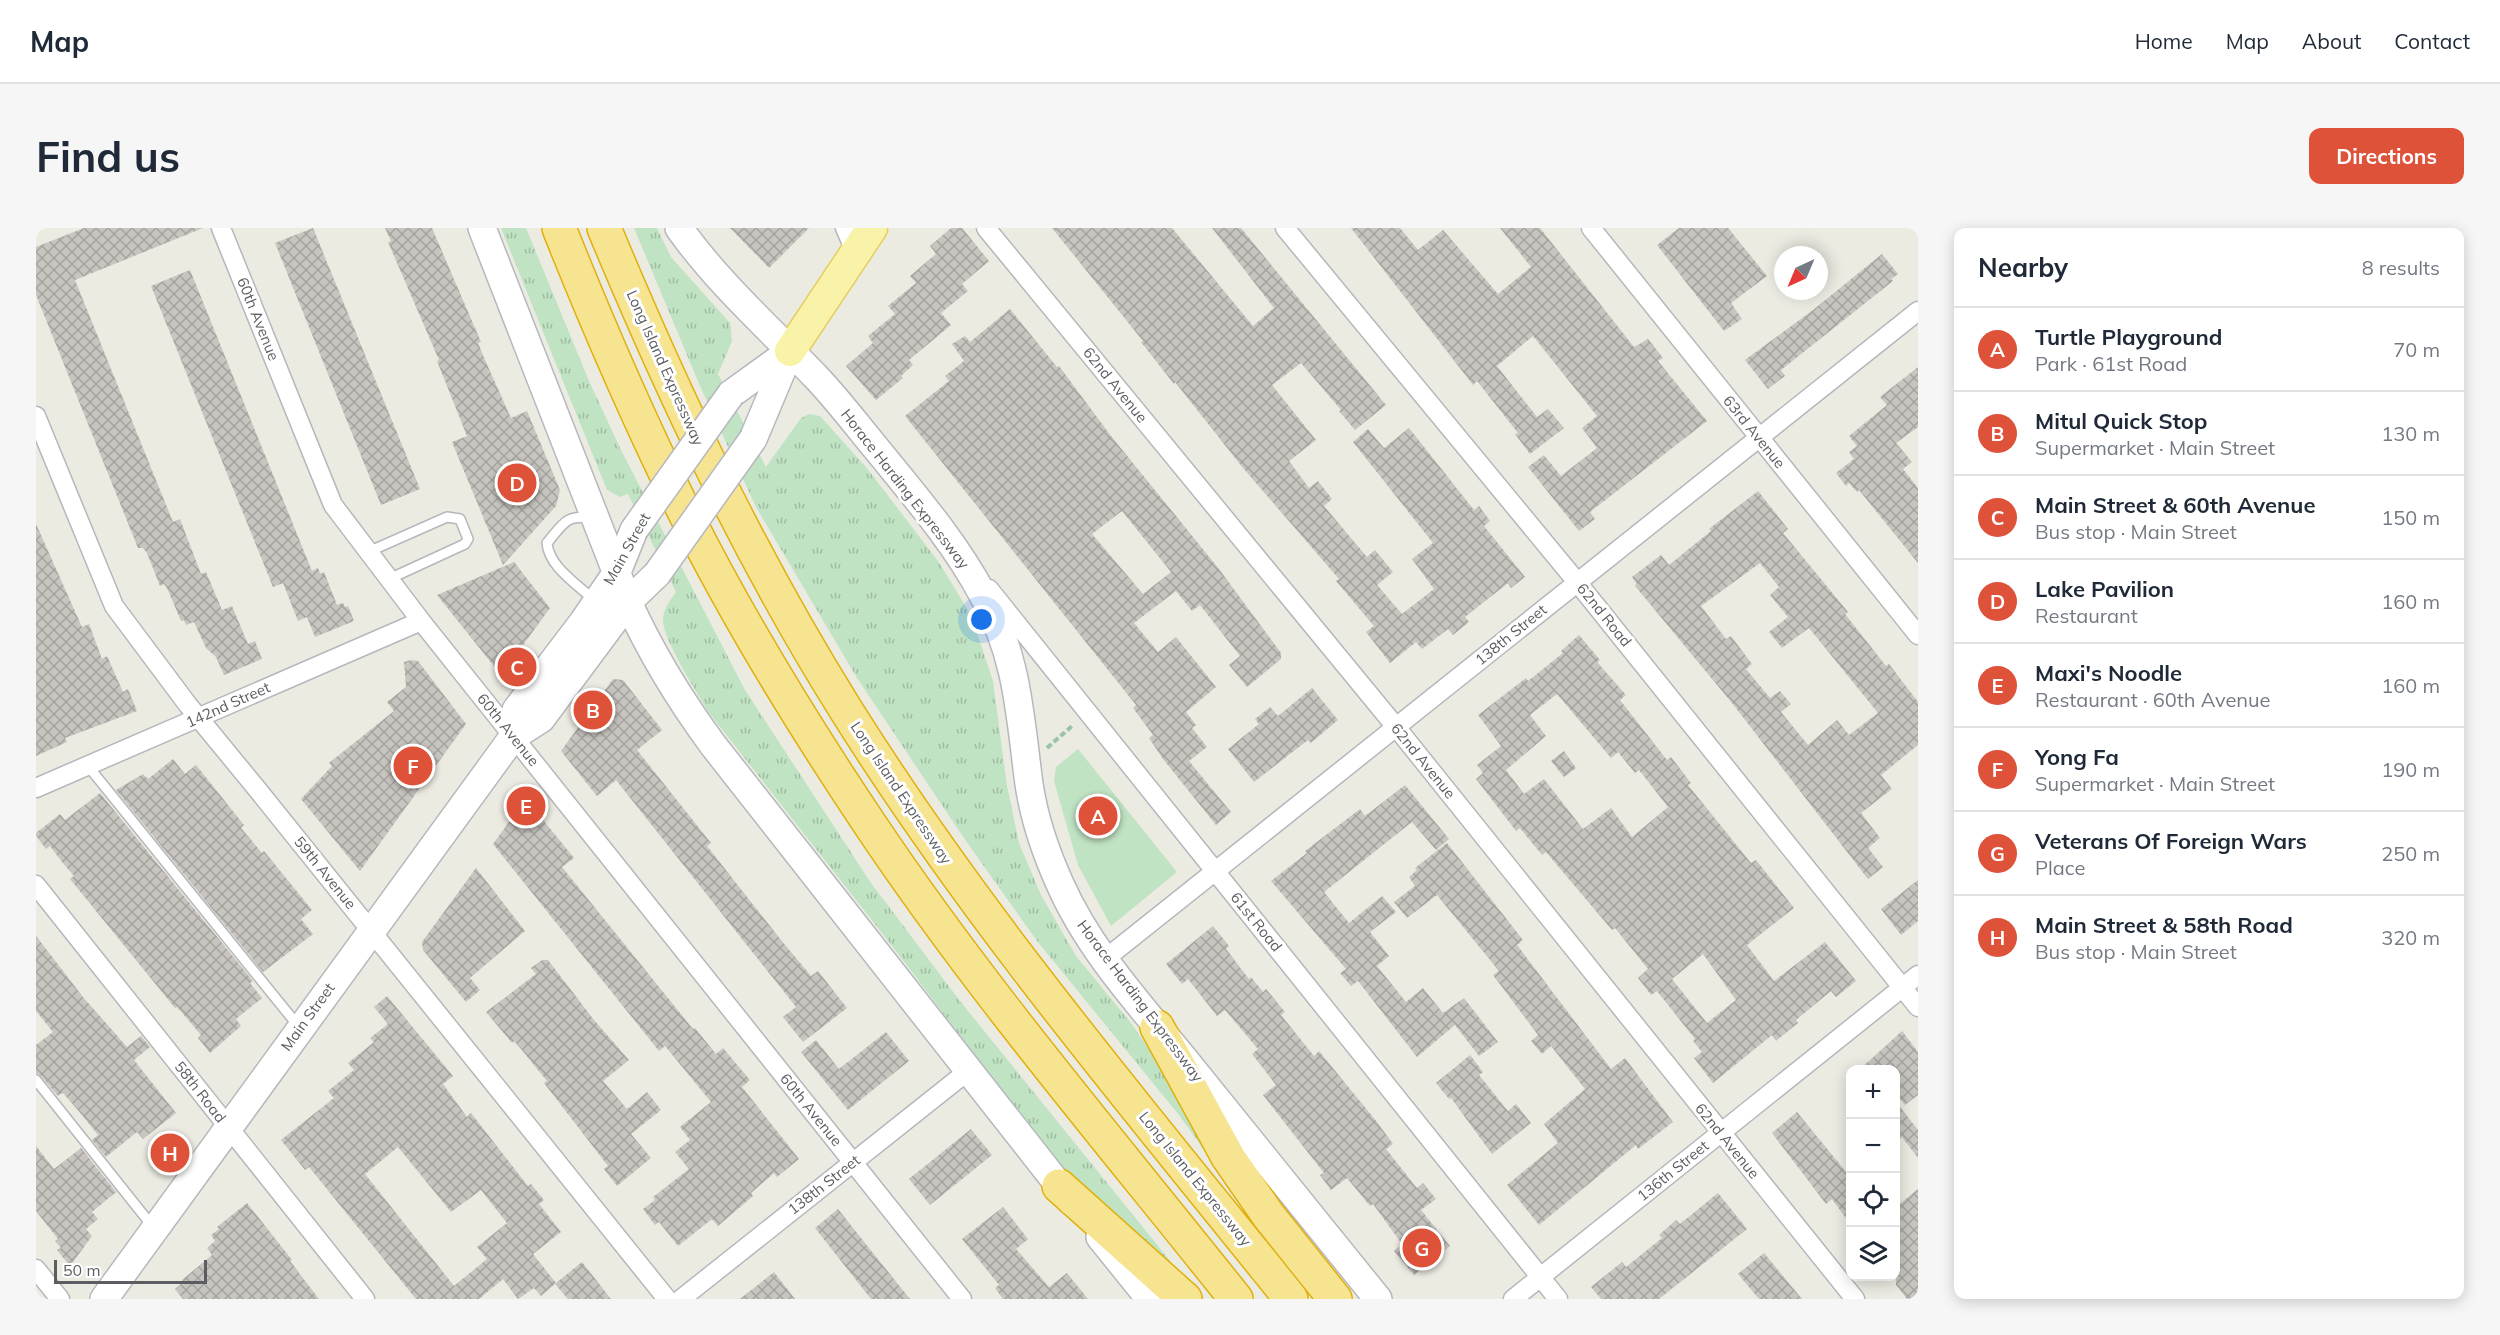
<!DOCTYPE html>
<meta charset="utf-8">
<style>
:root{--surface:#fff;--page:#f6f6f7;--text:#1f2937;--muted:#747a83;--line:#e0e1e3;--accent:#dd5238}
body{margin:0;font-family:Mulish,sans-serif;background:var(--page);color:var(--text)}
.controls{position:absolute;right:18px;bottom:18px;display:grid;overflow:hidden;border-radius:12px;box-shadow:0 3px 15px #0003}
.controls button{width:54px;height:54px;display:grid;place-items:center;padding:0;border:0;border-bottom:2px solid var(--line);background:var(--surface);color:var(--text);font:30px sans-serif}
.compass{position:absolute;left:1738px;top:18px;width:54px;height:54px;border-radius:50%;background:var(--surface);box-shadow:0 3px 15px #0003;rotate:224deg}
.scale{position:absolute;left:18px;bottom:15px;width:153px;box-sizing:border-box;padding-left:6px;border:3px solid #5b5d62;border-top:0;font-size:16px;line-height:21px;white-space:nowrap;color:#5b5d62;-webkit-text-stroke:4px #fff;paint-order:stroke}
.you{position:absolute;left:946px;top:392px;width:21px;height:21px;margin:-15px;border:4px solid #fff;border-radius:50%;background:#1a73e8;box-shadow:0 0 0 9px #1a73e833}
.badge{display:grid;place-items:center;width:39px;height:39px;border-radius:50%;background:var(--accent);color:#fff;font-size:20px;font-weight:700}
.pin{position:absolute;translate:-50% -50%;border:3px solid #fff;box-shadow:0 2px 6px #0006}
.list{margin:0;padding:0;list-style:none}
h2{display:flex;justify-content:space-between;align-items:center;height:78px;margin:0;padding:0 24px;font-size:26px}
h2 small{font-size:20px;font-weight:400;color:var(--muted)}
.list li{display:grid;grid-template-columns:39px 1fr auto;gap:18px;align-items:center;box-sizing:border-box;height:84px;padding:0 24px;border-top:2px solid var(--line)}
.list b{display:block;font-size:22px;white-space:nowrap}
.list p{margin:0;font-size:20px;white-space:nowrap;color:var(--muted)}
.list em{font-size:20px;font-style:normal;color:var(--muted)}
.icon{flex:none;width:33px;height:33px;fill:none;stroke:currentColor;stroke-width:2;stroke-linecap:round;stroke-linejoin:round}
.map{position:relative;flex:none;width:1882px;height:1071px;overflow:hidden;border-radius:12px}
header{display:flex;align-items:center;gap:36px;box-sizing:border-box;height:84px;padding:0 30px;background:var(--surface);border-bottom:2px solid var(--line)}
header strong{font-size:28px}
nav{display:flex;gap:33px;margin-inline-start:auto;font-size:21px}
.intro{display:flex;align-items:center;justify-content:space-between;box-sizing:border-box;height:144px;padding:0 36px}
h1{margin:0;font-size:42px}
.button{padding:15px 27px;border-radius:12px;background:var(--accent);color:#fff;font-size:21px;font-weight:700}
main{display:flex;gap:36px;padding:0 36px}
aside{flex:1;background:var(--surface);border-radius:12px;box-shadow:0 3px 15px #0003}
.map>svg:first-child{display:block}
.grass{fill:url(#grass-tufts)}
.green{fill:#c0e3c3}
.building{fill:url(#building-cross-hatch);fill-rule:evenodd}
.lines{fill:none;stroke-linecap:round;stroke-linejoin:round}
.lane-casing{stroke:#b5b7bc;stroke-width:12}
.street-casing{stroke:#b5b7bc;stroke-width:21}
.secondary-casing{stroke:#b6b8be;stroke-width:30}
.primary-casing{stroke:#e8cd60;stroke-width:33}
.highway-casing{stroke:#e0b00f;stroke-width:36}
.path{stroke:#9ac3a9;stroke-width:4;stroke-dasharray:6 3;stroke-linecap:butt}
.lane{stroke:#fff;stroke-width:9}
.street{stroke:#fff;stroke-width:18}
.secondary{stroke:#fff;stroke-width:27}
.primary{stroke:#f9f3aa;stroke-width:30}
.highway{stroke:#f6e490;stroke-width:33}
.secondary-bridge-casing{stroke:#b6b8be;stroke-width:30;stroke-linecap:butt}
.secondary-bridge{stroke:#fff;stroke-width:27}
.labels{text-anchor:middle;stroke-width:6;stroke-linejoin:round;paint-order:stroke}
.street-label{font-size:15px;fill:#5b5d62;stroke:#fff}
</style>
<header>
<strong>Map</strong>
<nav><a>Home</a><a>Map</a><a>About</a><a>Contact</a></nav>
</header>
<div class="intro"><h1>Find us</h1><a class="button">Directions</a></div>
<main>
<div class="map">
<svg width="1882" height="1071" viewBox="0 0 1882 1071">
<defs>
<pattern id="grass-tufts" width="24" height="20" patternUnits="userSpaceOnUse" patternTransform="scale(1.5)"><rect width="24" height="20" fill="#c0e3c3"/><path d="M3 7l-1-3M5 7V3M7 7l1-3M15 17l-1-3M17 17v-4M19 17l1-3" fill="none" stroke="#9fbba2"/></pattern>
<pattern id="building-cross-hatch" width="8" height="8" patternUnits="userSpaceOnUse" patternTransform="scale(1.5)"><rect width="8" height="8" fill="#c8c5c0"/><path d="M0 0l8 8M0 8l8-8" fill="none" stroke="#a5a39f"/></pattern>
</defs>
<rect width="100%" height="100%" fill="#ecebe2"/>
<path class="grass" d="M465 0H490L553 153 584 220 709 462 835 655 924 773 1165 1071H1161L1062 981 1019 933 860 723 674 486C663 469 627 411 627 393 627 381 633 374 640 364L592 266 584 269 571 262Z
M598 0H621L635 29 694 95 696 113 682 146 730 239 765 190 773 186 784 188 830 239 902 333 935 387 957 453 971 558 983 615 1005 667 1040 728 1095 795 1122 834 1199 965 1143 887 1001 713 930 613 821 450 720 279 664 158Z"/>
<path class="green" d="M1042 521 1141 644 1075 698 1042 637 1018 553 1020 539Z"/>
<path class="building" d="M48 0H167L39 52 137 294 144 291 165 346 170 344 186 382 196 378 212 416 219 413 226 431 188 447 180 429 170 420 158 394 150 397 148 392 145 393 131 360 128 356 124 358 111 325 107 320H102L0 67V19Z
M277 0 384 261 345 277 239 15Z
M349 0H396L445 114 442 115 449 132 475 190 491 183 524 262 520 278 467 337 416 214 431 208 401 133 403 132 352 14 355 13Z
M694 0H773L733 40Z
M915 0H926L953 33 926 56 932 63 905 85 915 97 873 132 877 137 865 148 867 150 840 172 810 138 837 115 832 108 859 86 852 78 880 55 874 48 900 26 894 18Z
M1016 0H1136L1217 98 1238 80 1176 0H1205L1350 177 1319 202 1303 183 1305 182 1265 135 1236 157 1280 212 1253 233 1273 260 1282 253 1296 271 1288 278 1331 329 1339 322 1357 344 1341 357 1366 386 1398 361 1376 331 1397 315 1317 214 1332 201 1348 220 1373 200 1438 282 1443 278 1454 293 1448 298 1489 349 1475 360 1472 355 1429 389 1433 394 1417 407 1412 401 1386 421 1380 414 1354 435 1330 404 1338 398 1300 353 1303 351 1207 240 1139 154 1138 156 1105 114 1107 113Z
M1315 0H1364L1382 22 1407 2 1462 66 1495 39 1464 0H1504L1598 119 1612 111 1627 130 1622 133 1671 193 1554 284 1559 291 1543 303 1492 239 1508 227 1525 248 1561 220 1546 200 1561 188 1497 108 1461 138 1501 189 1512 181 1528 200 1494 226 1479 206 1482 205 1441 153 1437 157Z
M1643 0H1692L1731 48 1695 75 1706 91 1688 103 1621 17Z
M1846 26 1862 46 1855 51 1857 53 1745 142 1749 148 1732 161 1709 132 1777 82Z
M154 42 276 343 282 340 284 346 288 344 301 377 307 375 309 379 312 378 318 393 279 409 271 389 262 393 247 355 237 359 115 58Z
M974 81 1021 139 1023 138 1075 208 1183 341 1245 425V431L1211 459 1193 437 1204 428 1164 377 1156 383 1140 363 1098 395 1122 424 1140 409 1180 459 1150 484 1160 497 1156 500 1171 519 1153 533 1195 584 1180 597 1127 531 1113 510 1117 507 1097 480 1100 477 1096 472 869 188 913 153 909 148 928 133 916 116 929 108 934 114ZM1086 283 1135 344 1107 366 1056 306Z
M1882 139V199L1860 215 1876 234 1867 241 1882 260V335L1823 262 1821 264 1813 255 1810 258 1800 245 1818 231 1813 224 1821 218 1813 208 1851 177 1844 169Z
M1722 263 1752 301 1747 305 1812 384 1809 386 1850 438 1853 436 1882 474V517L1845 547 1856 561 1825 585 1844 610 1832 620 1847 639 1832 651 1696 475 1599 358 1601 356 1596 349 1625 327 1633 337 1675 303 1673 301ZM1724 335 1743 359 1734 367 1752 389 1733 404 1746 420 1773 400 1842 485 1813 507 1801 492 1772 517 1745 484 1755 476 1744 463 1734 470 1710 441 1716 436 1695 408 1690 411 1665 378Z
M0 296 46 399 53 396 66 431 71 428 87 464 92 461 101 483 29 510 31 514 0 528Z
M478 334 514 380 465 447 401 367Z
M1543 407 1564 432 1561 434 1590 467 1584 472 1631 532 1635 529 1655 555 1652 557 1715 635 1720 632 1758 680 1711 717 1738 753 1789 714 1820 753 1800 769 1795 763 1760 792 1762 795 1740 813 1736 807 1677 855 1658 830 1666 824 1657 813 1659 811 1621 763 1615 767 1602 750 1612 741 1579 700 1576 702 1510 624 1506 627 1484 600 1480 603 1440 551 1447 545 1441 537 1465 518 1442 487 1490 450 1492 453 1527 425 1525 423ZM1521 466 1575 530 1582 524 1599 545 1603 542 1632 579 1596 609 1575 580 1547 601 1508 551 1488 566 1470 542 1510 508 1494 487ZM1667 726 1700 772 1671 795 1636 751Z
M375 432 382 433 430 496 324 643 265 571 296 538 293 535 358 483 351 474 370 459 368 434Z
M577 451 587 452 626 502 601 522 675 615 671 618 745 712 775 748 782 743 811 780 767 814 747 789 760 779 580 552 561 568 525 523Z
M1276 460 1302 492 1275 515 1272 512 1218 554 1192 521 1223 496 1219 491 1234 479 1242 488Z
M1528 523 1540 540 1528 549 1515 533Z
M137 531 149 546 160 537 208 597 205 600 226 625 228 623 276 682 265 691 277 706 227 744 80 562 107 546 112 551Z
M1369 557 1413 611 1400 622 1376 594 1288 664 1313 695 1346 668 1360 684 1334 704 1353 728 1341 738 1370 774 1387 760 1407 785 1428 770 1462 814 1443 828 1419 797 1381 829 1322 753 1315 758 1304 745 1310 741 1235 653 1271 625 1269 623 1324 581 1329 588Z
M64 565 217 753 214 755 226 770 200 791 205 798 174 825 162 810 165 807 154 794 141 779 139 780 34 651 38 648 26 634 14 618 10 621 0 608V605L24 586 29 592Z
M490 571 538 630 526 639 657 801 659 800 680 826 687 820 714 852 706 859 763 931 741 949 738 945 715 965 717 968 682 998 676 991 642 1018 623 994 619 997 607 981 619 972 617 969 653 941 639 924 654 912 644 899 675 874 629 818 623 823 457 616Z
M1411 615 1487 712 1481 717 1575 841 1589 830 1637 894 1602 921 1600 917 1503 997 1471 957 1522 915 1508 896 1549 861 1515 818 1506 826 1495 813 1502 807 1457 747 1463 743 1401 667 1371 690 1358 674 1379 658 1373 649 1381 642 1379 640Z
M440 640 489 703 434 750 444 762 430 774 387 722 386 714Z
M1882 652V693L1865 707 1845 681Z
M1177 698 1193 718 1190 721 1213 751 1215 749 1227 764 1230 761 1249 784 1245 787 1278 828 1283 823 1341 894 1357 916 1350 921 1381 960 1387 955 1400 971 1385 982 1414 1018 1378 1047 1358 1023 1366 1016 1337 976 1334 978 1311 950 1295 962 1284 947 1288 945 1227 867 1240 857 1216 826 1222 821 1189 782 1181 788 1152 751 1146 756 1130 736Z
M0 708 47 769 91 819 105 808 114 819 98 832 140 885 107 911 101 904 70 929 56 912 62 907 46 887 28 866 26 865 22 868 5 848 0 845V817L17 804 0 783Z
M506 732H512L558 792 593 832 567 853 591 881 611 864 625 882 595 906 615 930 581 958 568 941 572 938 508 855 511 853 485 821 478 813 476 815 450 784 500 746 495 740Z
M351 768 417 848 407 856 431 889 435 885 492 958 495 956 508 972 503 976 525 1004 497 1026 520 1055 546 1034 575 1071H532L519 1056 505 1068 498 1060 482 1071 467 1051 443 1071H380L273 939 269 942 245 912 298 870 292 863 318 842 312 835 338 814 334 810 352 796 338 779ZM362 919 415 984 445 962 471 995 441 1019 451 1031 418 1058 329 946Z
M1866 803 1882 824V867L1869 877 1860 866V842H1823Z
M850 804 873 833 812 882 765 824 780 812 803 841Z
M1434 827 1447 844 1443 847 1472 883 1480 876 1495 895 1456 926 1415 870 1413 871 1400 855Z
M1860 874 1882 902V930L1866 909 1860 915Z
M1761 884 1815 950V997L1796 971 1790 976 1736 905Z
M935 901 956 927 894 977 873 951Z
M0 918 18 941 45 920 80 964 56 984 62 991 50 1001 56 1008 34 1038 21 1022 25 1020 19 1013 22 1011 0 983Z
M1882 961V1071H1871L1860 1057V979Z
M1682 965 1711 1001 1623 1071H1565L1555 1059 1586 1034 1590 1039 1626 1010 1623 1007 1640 992 1644 996Z
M211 975 256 1032 254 1033 283 1071H147L139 1061 147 1054 146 1052 176 1027 171 1020 179 1013 175 1007 183 1001 181 999Z
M967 979 992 1011 980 1021 1013 1059 1031 1045 1052 1071H967L959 1060 963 1057 926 1011Z
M802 981 837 1025 874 1071H835L779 1000Z
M1728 1025 1766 1071H1723L1702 1046Z
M738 1044 759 1071H704Z"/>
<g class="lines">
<g class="lane-casing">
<path id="lane" d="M556 290C530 286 527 296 511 315 513 339 541 356 558 372
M332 324 411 289 424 291 432 311 429 316 353 351
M52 538 263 799
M0 852 117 999"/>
</g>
<g class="street-casing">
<path id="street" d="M185 0 297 277 385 393 926 1071
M809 0 820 25
M950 0 1360 499 1819 1071
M1249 0 1541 354 1882 779
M1555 0 1882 407
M0 188 78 378 152 477 221 561 631 1071
M953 361 1522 1071
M0 560 385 393
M0 657 329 1071
M1069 731 1882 83
M0 1041 24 1071
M645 1071 932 843
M1477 1071 1882 747"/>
</g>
<g class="secondary-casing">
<path id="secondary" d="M446 0 592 374C615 425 644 472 677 517L1036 974
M643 0C682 55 733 100 780 149 801 171 820 196 839 219 878 267 918 313 947 367 982 428 984 489 993 556 998 590 1010 625 1024 656 1054 724 1107 780 1153 837 1216 915 1279 993 1342 1071
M695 166 753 124
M717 211 754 123
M477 509 480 482 547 394 581 344 598 302
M1064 1009 1114 1071
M68 1071 477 509 505 491 592 374 621 346"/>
</g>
<g class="primary-casing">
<path id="primary" d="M754 123 836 0"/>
</g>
<g class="highway-casing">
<path id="highway" d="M523 0C560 93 600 185 644 275 699 386 764 492 833 595 944 761 1076 915 1200 1071
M568 0C637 166 714 329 810 482 941 691 1101 879 1255 1071
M1121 799 1192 929 1232 987 1299 1071
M1023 958 1149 1071"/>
</g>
<path class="path" d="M1011 520 1036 498"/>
<use href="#lane" class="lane"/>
<use href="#street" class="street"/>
<use href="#secondary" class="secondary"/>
<use href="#primary" class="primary"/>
<use href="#highway" class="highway"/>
<g class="secondary-bridge-casing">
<path id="secondary-bridge" d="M598 302 695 166
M621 346 717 211"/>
</g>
<use href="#secondary-bridge" class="secondary-bridge"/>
</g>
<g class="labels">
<g class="street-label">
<text transform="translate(222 91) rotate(68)" y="5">60th Avenue</text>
<text transform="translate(629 140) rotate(66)" y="5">Long Island Expressway</text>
<text transform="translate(1079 157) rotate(51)" y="5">62nd Avenue</text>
<text transform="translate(1718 204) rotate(51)" y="5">63rd Avenue</text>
<text transform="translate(869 261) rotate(52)" y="5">Horace Harding Expressway</text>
<text transform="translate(591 321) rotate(-61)" y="5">Main Street</text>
<text transform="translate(1568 387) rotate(51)" y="5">62nd Road</text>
<text transform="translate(1475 407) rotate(-39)" y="5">138th Street</text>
<text transform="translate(192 477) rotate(-24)" y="5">142nd Street</text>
<text transform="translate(472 502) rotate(51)" y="5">60th Avenue</text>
<text transform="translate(1387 533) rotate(51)" y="5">62nd Avenue</text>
<text transform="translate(865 565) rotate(56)" y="5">Long Island Expressway</text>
<text transform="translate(289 645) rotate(51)" y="5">59th Avenue</text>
<text transform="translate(1220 694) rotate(51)" y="5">61st Road</text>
<text transform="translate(1104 773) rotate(53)" y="5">Horace Harding Expressway</text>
<text transform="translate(272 789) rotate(-54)" y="5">Main Street</text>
<text transform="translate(164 864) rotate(52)" y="5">58th Road</text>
<text transform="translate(775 882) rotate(51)" y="5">60th Avenue</text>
<text transform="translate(1691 913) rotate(51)" y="5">62nd Avenue</text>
<text transform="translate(1637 943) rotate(-39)" y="5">136th Street</text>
<text transform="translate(1159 951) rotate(51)" y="5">Long Island Expressway</text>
<text transform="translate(788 957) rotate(-38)" y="5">138th Street</text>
</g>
</g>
</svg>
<div class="controls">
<button>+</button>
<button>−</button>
<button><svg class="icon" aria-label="locate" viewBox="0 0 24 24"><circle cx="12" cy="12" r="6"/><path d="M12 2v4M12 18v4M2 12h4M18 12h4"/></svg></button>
<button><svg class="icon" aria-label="layers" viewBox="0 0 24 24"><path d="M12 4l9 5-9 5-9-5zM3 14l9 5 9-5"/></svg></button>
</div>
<svg class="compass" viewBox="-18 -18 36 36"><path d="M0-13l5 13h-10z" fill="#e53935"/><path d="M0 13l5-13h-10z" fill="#747a83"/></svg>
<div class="scale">50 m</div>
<div class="you"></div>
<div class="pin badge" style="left:1062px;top:588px">A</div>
<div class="pin badge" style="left:557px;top:482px">B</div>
<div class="pin badge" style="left:481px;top:439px">C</div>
<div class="pin badge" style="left:481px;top:255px">D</div>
<div class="pin badge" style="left:490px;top:578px">E</div>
<div class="pin badge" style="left:377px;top:538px">F</div>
<div class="pin badge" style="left:1386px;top:1020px">G</div>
<div class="pin badge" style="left:134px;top:925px">H</div>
</div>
<aside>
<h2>Nearby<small>8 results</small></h2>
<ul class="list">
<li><span class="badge">A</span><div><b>Turtle Playground</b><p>Park · 61st Road</p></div><em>70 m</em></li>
<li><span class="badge">B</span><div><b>Mitul Quick Stop</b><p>Supermarket · Main Street</p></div><em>130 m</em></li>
<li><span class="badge">C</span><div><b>Main Street &amp; 60th Avenue</b><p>Bus stop · Main Street</p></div><em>150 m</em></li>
<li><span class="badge">D</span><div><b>Lake Pavilion</b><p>Restaurant</p></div><em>160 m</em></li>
<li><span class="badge">E</span><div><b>Maxi's Noodle</b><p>Restaurant · 60th Avenue</p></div><em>160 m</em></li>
<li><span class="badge">F</span><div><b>Yong Fa</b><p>Supermarket · Main Street</p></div><em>190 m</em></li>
<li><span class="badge">G</span><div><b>Veterans Of Foreign Wars</b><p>Place</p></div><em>250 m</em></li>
<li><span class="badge">H</span><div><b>Main Street &amp; 58th Road</b><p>Bus stop · Main Street</p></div><em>320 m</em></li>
</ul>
</aside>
</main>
